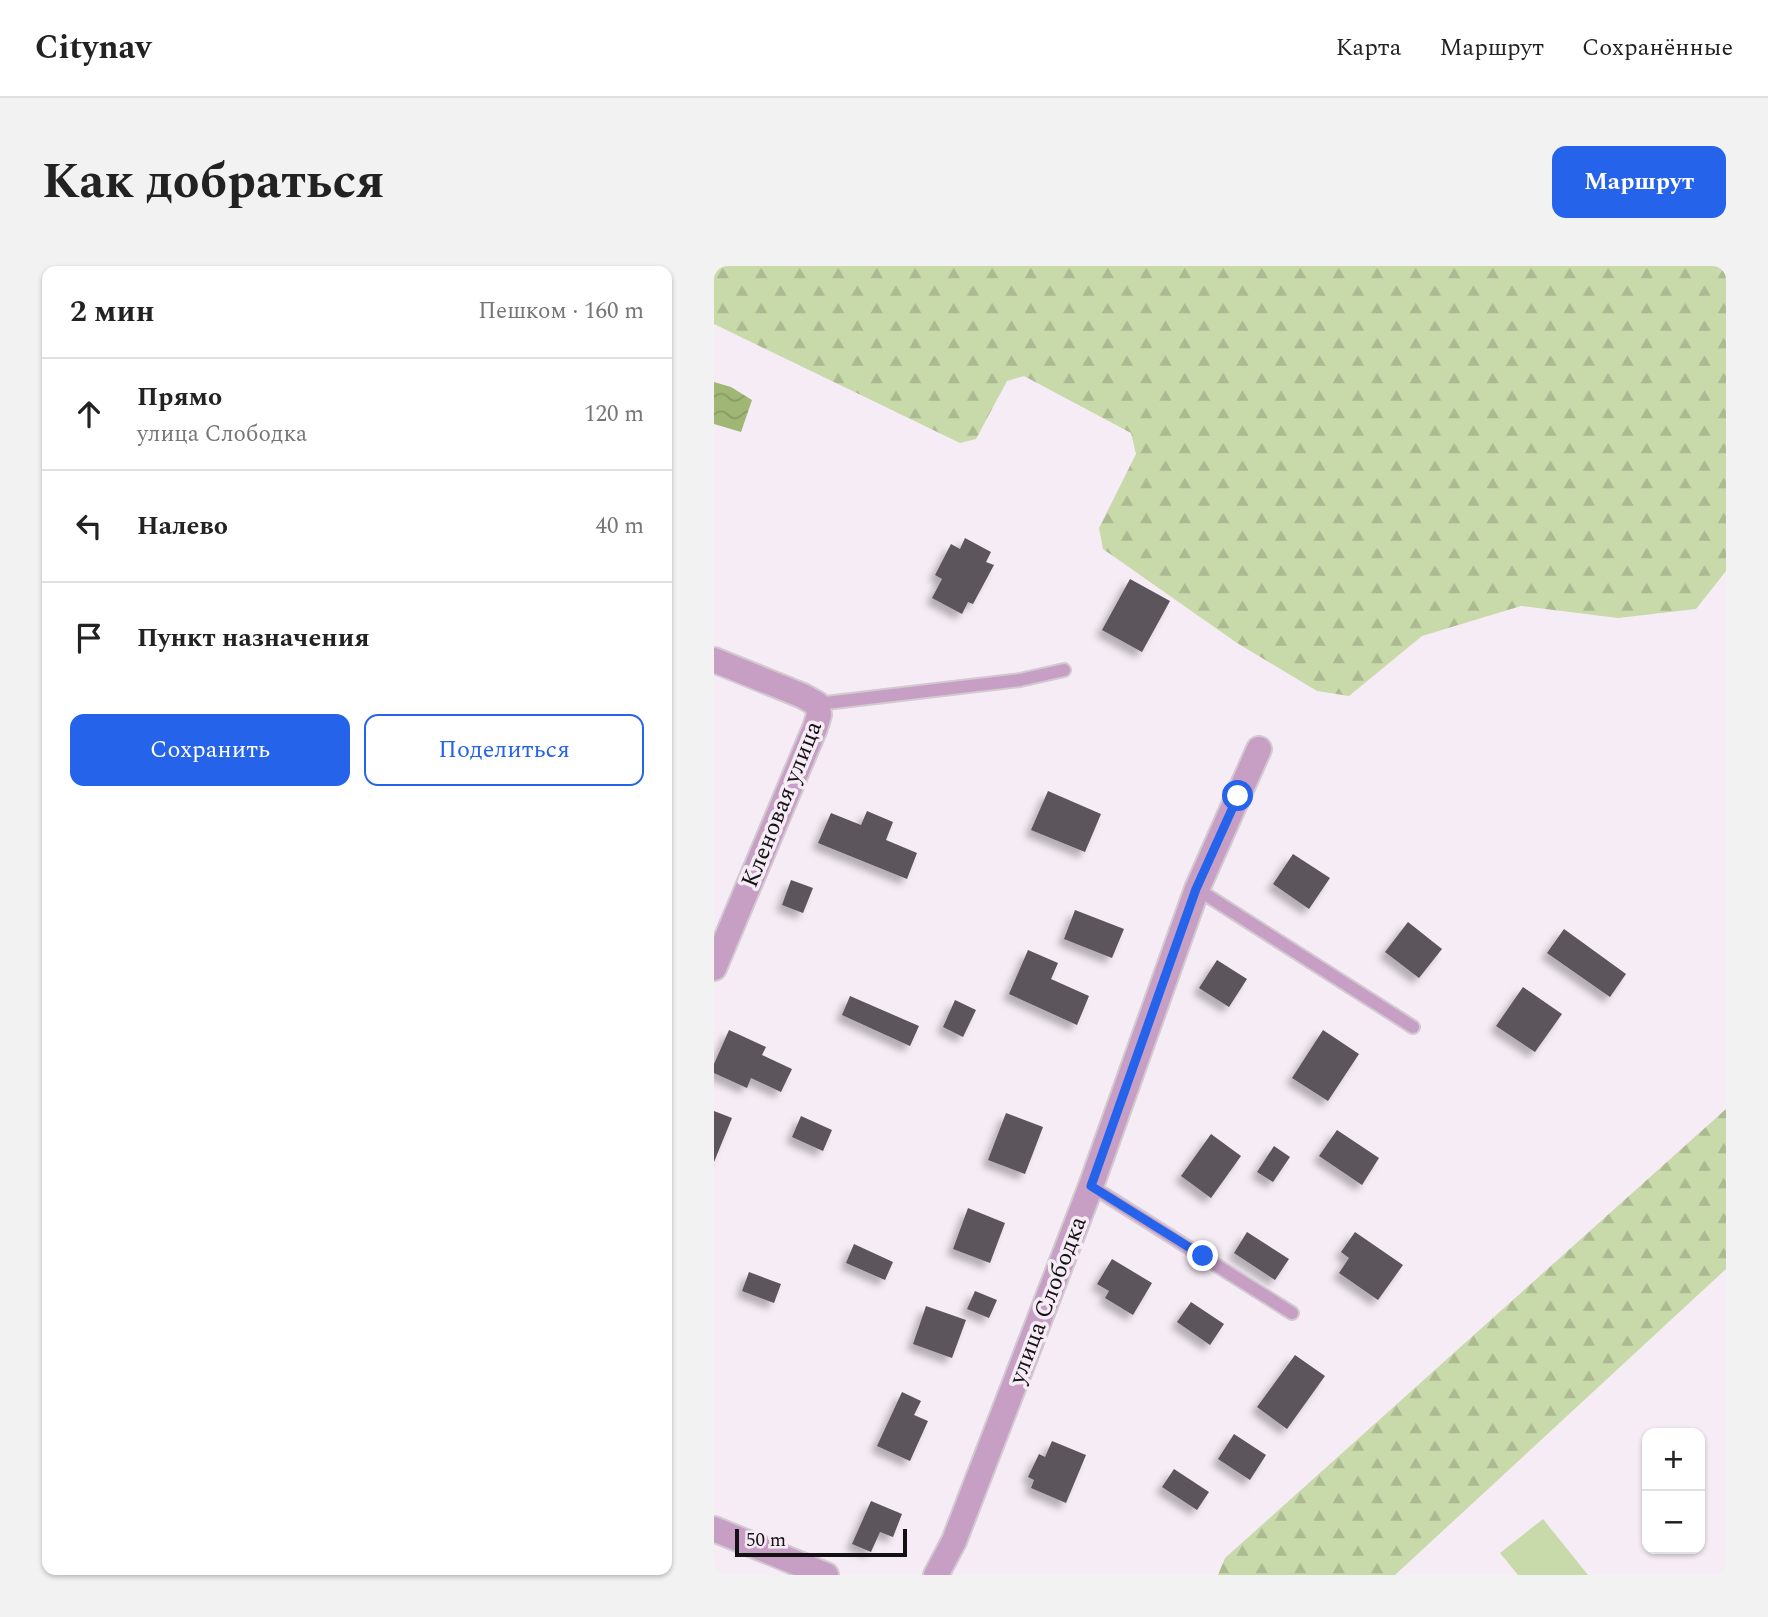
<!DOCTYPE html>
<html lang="ru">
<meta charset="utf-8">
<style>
:root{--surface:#fff;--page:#f2f2f2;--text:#222;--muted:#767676;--line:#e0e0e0;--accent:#2563eb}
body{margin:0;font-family:Spectral,serif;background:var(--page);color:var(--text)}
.controls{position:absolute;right:21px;bottom:21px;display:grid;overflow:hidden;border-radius:14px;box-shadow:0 2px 5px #0004}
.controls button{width:63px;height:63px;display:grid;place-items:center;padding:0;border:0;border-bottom:2px solid var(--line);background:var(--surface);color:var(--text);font:35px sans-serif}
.scale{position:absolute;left:21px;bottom:18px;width:172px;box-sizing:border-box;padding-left:7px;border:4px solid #141114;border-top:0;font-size:19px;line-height:24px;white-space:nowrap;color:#141114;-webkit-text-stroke:5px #f6ecf5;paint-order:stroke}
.stop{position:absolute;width:21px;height:21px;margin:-16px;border:5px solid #2563eb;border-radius:50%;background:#fff}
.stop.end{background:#2563eb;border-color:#fff;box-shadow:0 2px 7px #0008}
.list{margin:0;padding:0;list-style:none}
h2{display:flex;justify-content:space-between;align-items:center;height:91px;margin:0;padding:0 28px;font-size:30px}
h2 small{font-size:23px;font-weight:400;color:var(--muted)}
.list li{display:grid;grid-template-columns:46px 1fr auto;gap:21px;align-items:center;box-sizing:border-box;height:112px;padding:0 28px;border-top:2px solid var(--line)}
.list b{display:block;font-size:26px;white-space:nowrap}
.list p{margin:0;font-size:23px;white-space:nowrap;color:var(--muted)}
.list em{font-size:23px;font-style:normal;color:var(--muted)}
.actions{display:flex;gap:14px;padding:21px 28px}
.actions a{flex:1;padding:16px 0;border:2px solid var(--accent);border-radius:14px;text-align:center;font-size:24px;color:var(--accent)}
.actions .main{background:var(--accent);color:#fff}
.icon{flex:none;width:38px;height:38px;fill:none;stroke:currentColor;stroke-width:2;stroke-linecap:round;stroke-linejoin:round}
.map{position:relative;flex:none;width:1012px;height:1309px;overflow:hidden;border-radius:14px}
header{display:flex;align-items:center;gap:42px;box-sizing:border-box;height:98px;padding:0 35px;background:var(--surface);border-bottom:2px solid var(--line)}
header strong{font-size:33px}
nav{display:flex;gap:38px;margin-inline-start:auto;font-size:24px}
.intro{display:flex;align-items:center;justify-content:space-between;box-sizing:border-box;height:168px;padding:0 42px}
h1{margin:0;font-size:49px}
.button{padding:18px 32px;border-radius:14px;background:var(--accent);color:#fff;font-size:24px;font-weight:700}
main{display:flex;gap:42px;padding:0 42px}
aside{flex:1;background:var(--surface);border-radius:14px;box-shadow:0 2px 5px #0004}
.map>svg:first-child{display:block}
.grass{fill:#c8daa9}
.forest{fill:url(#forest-firs)}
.water{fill:url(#water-waves)}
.building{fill:#5c545c;filter:url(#shadow)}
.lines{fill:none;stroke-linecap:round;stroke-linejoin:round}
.lane-casing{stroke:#d2c9d1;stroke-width:16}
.street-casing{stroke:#d2c9d1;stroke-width:28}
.lane{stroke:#c79fc4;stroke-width:12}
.street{stroke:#c79fc4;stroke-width:24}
.route{stroke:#2563eb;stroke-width:9}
.labels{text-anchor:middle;stroke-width:7;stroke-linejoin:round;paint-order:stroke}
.street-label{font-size:24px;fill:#141114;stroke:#f6ecf5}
</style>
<header>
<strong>Citynav</strong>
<nav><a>Карта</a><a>Маршрут</a><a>Сохранённые</a></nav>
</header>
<div class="intro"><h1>Как добраться</h1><a class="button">Маршрут</a></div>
<main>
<aside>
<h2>2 мин<small>Пешком · 160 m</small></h2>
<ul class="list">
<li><svg class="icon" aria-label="ahead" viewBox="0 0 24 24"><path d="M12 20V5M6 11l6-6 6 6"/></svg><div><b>Прямо</b><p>улица Слободка</p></div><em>120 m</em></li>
<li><svg class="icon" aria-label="left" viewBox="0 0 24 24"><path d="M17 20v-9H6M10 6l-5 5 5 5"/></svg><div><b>Налево</b></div><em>40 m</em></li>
<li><svg class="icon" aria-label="arrive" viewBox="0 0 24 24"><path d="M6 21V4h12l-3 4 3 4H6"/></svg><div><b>Пункт назначения</b></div></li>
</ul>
<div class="actions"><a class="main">Сохранить</a><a>Поделиться</a></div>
</aside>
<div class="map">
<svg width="1012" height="1309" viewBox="0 0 1012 1309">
<defs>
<pattern id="forest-firs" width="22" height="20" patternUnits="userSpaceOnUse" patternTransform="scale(1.75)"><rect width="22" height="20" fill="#c8daa9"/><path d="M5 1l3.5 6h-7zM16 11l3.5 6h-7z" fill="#abba91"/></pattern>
<pattern id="water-waves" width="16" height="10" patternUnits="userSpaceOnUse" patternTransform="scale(1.75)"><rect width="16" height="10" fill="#9fb674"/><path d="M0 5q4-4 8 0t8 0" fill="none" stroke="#889b64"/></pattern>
<filter id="shadow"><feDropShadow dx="-6" dy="6" stdDeviation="3.5" flood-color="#0004"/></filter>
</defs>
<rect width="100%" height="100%" fill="#f6ecf5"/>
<path class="grass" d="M829 1253 874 1309H804L786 1287Z"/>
<path class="forest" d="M0 0H1012V305L982 343 904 352 807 340 708 370 635 430 603 425 523 377 389 283 385 262 422 188 417 167 310 110 293 115 262 173 246 177 0 58Z
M1012 843V1003L681 1309H504L511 1292Z"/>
<path class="water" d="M0 116 17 121 38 134 27 166 0 158Z"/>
<path class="building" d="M251 272 277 286 272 296 280 299 259 338 254 336 248 348 218 332 228 313 221 309 237 278 246 283Z
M416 313 456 335 428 386 388 364Z
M334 525 387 548 371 586 317 564Z
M153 545 179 556 172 574 203 587 193 613 104 577 117 547 147 559Z
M579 588 616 612 595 643 559 618Z
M77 614 99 622 89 647 68 639Z
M361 644 410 663 398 692 350 673Z
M694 656 728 683 705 712 671 686Z
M850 663 912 708 896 731 833 687Z
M314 684 344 697 337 713 375 730 363 759 295 728Z
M503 694 533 713 515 741 485 722Z
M809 721 848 748 821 786 782 760Z
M136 730 205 760 196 780 128 749Z
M241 734 262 744 249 771 229 761Z
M15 764 52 781 48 789 78 803 67 826 37 812 33 822 0 807V798Z
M609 764 645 788 614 835 578 812Z
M0 845 18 852 0 896Z
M292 847 329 861 311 908 274 894Z
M87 850 118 864 109 885 78 871Z
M623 864 665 892 648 919 605 890Z
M497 868 527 890 497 932 467 910Z
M560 880 576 891 559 916 543 906Z
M254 942 291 957 276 997 239 983Z
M533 966 575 993 561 1014 520 987Z
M641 966 689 999 664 1034 625 1007 635 992 627 986Z
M140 978 179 996 171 1014 132 997Z
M398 993 438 1017 419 1049 391 1032 395 1025 383 1018Z
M35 1006 67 1018 60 1037 28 1025Z
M261 1025 283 1034 275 1052 253 1043Z
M477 1036 510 1058 496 1079 463 1056Z
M212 1040 252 1054 238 1092 199 1078Z
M581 1089 611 1110 573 1163 543 1141Z
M188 1126 207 1135 200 1149 214 1155 196 1195 163 1180Z
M520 1168 552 1189 536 1214 504 1193Z
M338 1175 372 1189 352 1237 317 1222 320 1214 314 1211 325 1188 331 1191Z
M460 1203 495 1226 483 1244 448 1221Z
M157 1235 188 1248 179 1271 166 1266 157 1286 138 1278Z"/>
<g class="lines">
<g class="lane-casing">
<path id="lane" d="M103 438 306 414 350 404
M483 623 699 761
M377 920 578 1047"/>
</g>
<g class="street-casing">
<path id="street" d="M0 394 89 430 103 438 105 449 101 462 0 702
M0 1263 112 1309
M222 1309 240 1275 377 920 483 623 545 483"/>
</g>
<use href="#lane" class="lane"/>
<use href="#street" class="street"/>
</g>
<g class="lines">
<path class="route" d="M489 990 377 920 482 623 524 530"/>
</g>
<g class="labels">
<g class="street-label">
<text transform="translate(67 538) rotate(-68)" y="8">Кленовая улица</text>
<text transform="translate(333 1034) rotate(-69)" y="8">улица Слободка</text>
</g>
</g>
</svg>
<div class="controls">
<button>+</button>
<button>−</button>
</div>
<div class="scale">50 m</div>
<div class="stop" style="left:524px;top:530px"></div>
<div class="stop end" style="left:489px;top:990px"></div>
</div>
</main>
